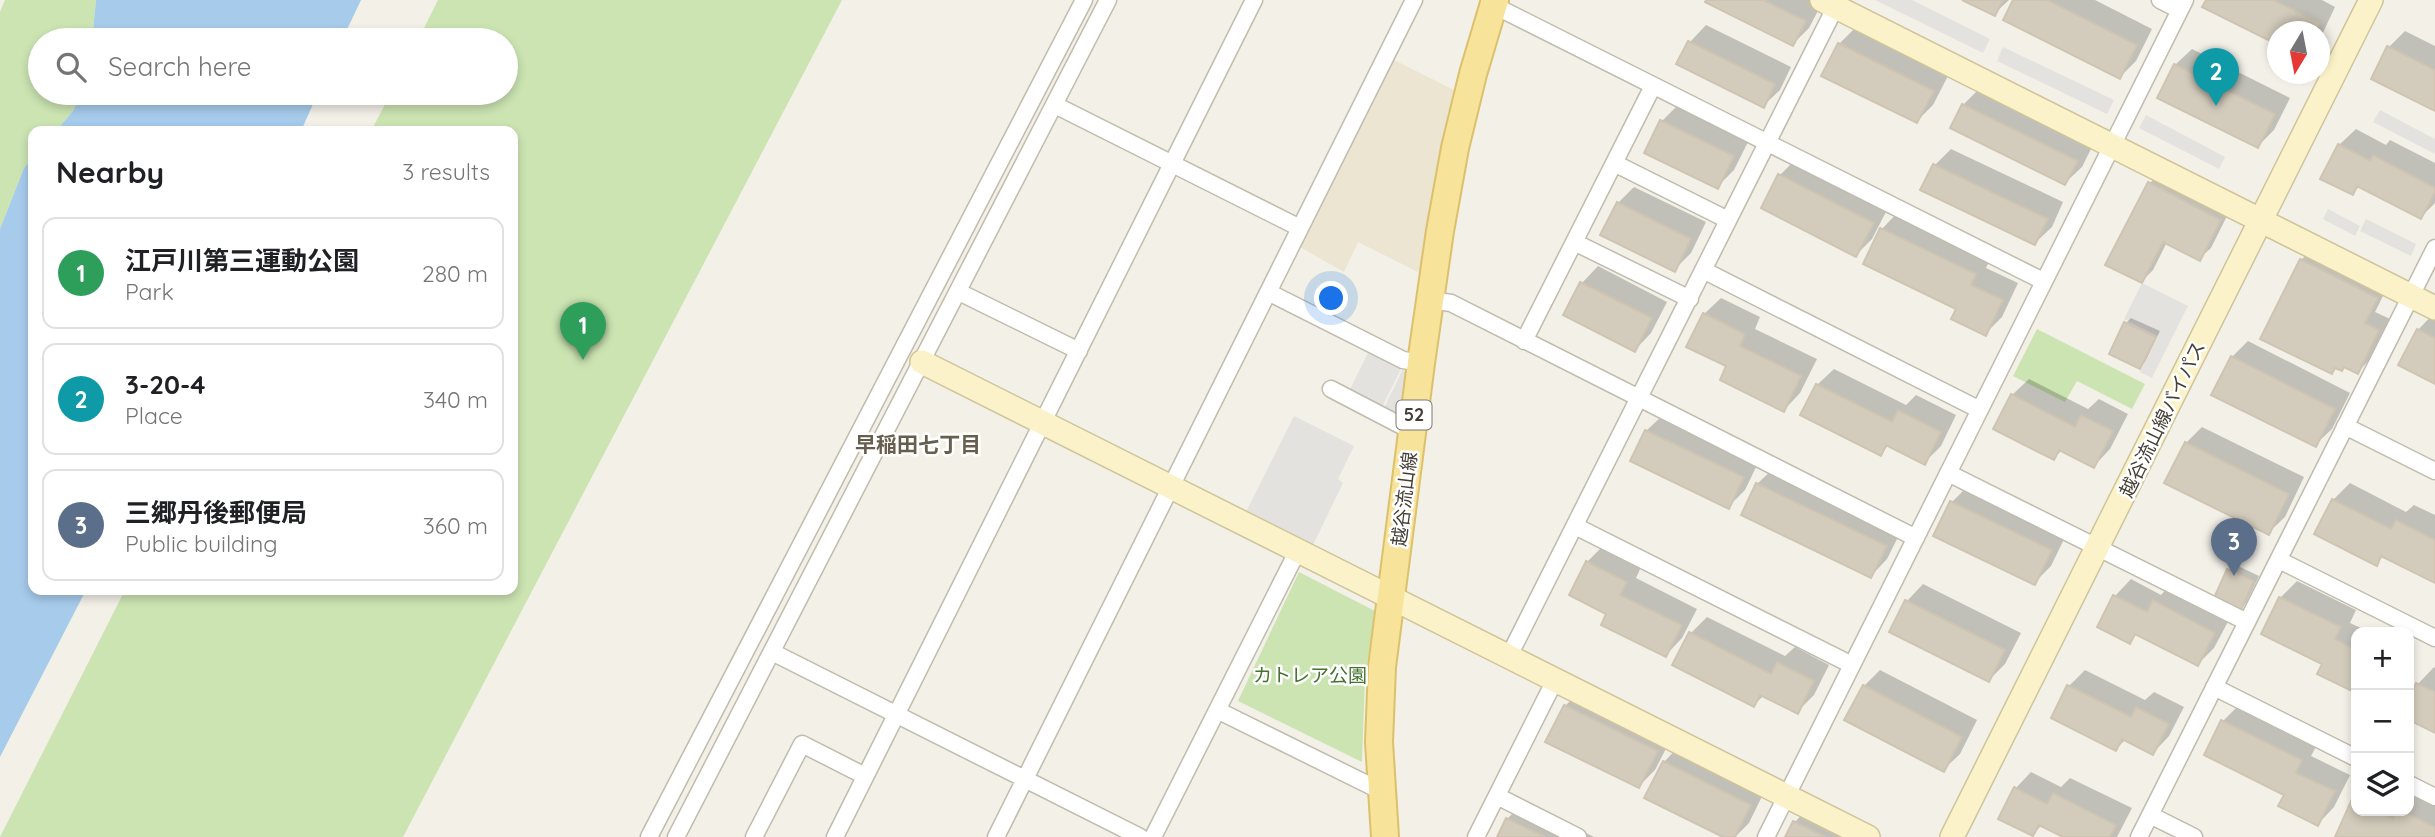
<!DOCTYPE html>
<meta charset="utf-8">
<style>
:root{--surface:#fff;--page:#f2f2f2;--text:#202124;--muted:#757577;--line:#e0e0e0;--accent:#0f766e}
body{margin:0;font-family:Quicksand,"Noto Sans JP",sans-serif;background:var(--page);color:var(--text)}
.controls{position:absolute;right:21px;bottom:21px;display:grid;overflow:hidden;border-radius:14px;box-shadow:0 4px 10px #0003}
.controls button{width:63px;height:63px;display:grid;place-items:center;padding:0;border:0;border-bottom:2px solid var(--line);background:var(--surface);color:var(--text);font:35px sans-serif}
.compass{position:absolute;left:2267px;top:21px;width:63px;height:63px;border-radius:50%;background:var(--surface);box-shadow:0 4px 10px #0003;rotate:190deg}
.you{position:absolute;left:1332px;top:299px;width:24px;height:24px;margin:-18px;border:5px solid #fff;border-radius:50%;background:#1a73e8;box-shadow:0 0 0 10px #1a73e833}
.badge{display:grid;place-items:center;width:46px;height:46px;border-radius:50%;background:var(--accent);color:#fff;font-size:23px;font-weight:700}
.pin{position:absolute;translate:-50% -58px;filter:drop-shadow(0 2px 4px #0008)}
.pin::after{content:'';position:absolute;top:37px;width:24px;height:21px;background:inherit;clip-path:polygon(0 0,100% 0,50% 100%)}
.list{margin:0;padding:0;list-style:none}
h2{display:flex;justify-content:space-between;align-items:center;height:91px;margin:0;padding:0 28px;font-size:30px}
h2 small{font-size:23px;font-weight:400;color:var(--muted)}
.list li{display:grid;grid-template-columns:46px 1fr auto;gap:21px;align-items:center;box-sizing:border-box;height:112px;margin:0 14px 14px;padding:0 14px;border:2px solid var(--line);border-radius:14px}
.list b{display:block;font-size:26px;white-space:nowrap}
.list p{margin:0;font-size:23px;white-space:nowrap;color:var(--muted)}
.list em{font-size:23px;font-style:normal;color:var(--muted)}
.icon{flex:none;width:38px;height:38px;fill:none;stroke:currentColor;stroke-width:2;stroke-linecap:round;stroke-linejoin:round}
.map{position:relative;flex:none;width:2435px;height:837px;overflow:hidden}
.search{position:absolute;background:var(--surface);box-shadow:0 4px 10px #0003;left:28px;top:28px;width:490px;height:77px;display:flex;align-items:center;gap:18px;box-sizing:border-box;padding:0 24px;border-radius:38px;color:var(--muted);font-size:26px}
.panel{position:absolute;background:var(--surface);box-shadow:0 4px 10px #0003;left:28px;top:126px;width:490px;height:469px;border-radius:14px}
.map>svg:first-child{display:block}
.education{fill:#ebe5d2}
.green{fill:#cbe4b2}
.parking{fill:#e4e2df}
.water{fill:#a7cbeb}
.shadow{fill:#0003}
.building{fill:#d3ccbd;stroke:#cec4b1;stroke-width:2}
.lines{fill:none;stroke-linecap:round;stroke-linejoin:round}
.street-casing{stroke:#c0bbad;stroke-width:19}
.secondary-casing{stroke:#cfc499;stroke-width:26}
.primary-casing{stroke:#dcc16c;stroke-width:30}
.street{stroke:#fff;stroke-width:16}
.secondary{stroke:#fbf2c9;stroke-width:23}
.primary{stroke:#f8e39b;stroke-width:26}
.labels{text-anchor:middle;stroke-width:5;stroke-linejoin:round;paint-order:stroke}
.shield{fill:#fff;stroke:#7d7973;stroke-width:2}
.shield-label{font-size:18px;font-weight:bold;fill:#454037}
.street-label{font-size:19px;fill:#454037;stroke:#fff}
.park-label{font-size:19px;fill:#44732d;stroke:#fff}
.neighbourhood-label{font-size:21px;font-weight:bold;fill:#675f4e;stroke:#fff}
</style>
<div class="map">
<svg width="2435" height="837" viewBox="0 0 2435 837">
<rect width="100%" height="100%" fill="#f2f0e7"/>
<path class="education" d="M1392 59 1454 90 1428 221 1422 274 1358 242 1344 272 1298 246Z"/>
<path class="green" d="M5 0H96L92 40H40V93H81L73 111 56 131H33V157L24 168 0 229V12Z
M438 0H842L403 837H0L125 590H513V131H371L391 93H506V40H418Z
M2037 329 2145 384 2132 409 2077 381 2065 402 2013 376Z
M1299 572 1375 611 1365 678 1362 762 1238 701Z"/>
<path class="parking" d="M1875 0H1912L1990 39 1983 53Z
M2003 47 2114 100 2107 114 1997 61Z
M2380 110 2435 139V154L2373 122Z
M2146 115 2225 157 2219 169 2139 128Z
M2328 209 2360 226 2355 236 2323 219Z
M2366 219 2416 244 2411 256 2360 231Z
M2142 283 2188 306 2152 378 2140 372 2158 336 2124 319Z
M1369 351 1402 367 1381 409 1348 393Z
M1403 369 1410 378 1404 420 1383 410Z
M1294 416 1354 446 1338 479 1343 483 1312 547 1245 514Z"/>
<path class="water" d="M96 0H361L342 40H92Z
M81 93H318L301 131H56L73 111Z
M33 157V590H86L0 757V229L24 168Z"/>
<path class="shadow" d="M1708 0H1811L1821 5 1809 28 1793 44Z
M1966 0H2009L1994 14Z
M2015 0H2095L2152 29 2136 61 2120 77Z
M2208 0H2322L2335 7 2320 39V32H2278Z
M1706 25 1791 67 1780 90 1763 106 1678 64 1690 42Z
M1855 28 1949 74 1933 105 1917 121 1839 44Z
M2405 31 2435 46V109L2389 47Z
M2192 49 2290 98 2274 130 2258 146 2175 65Z
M1980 88 2093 145 2082 167 2065 183 1963 105Z
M1678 105 1749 140 1734 170 1717 187 1662 121Z
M2356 129 2386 145 2390 140 2435 163V203L2421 217 2360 186 2352 193 2339 145Z
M1951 149 2063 202 2052 227 2035 243 1935 165Z
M1796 159 1889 206 1872 239 1856 255 1780 175Z
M2161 172 2231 208 2211 248 2199 259 2167 242 2153 270 2142 281 2150 183Z
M1634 187 1706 222 1691 253 1674 270 1618 203Z
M1898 212 1991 257 1986 268 2018 283 2002 317 1985 334 1959 308 1865 263 1882 229Z
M2313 249 2388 286 2375 312 2390 319 2369 360 2358 372 2345 365 2337 367 2331 372 2301 260Z
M1598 266 1667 302 1651 333 1635 350 1565 314 1582 283Z
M1721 298 1760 317 1755 329 1817 359 1800 393 1784 410 1729 366 1704 314Z
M2434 313 2435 314V382L2418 330Z
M2131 318 2160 331 2145 362 2140 367 2126 323Z
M2248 341 2350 393 2332 429 2315 445 2232 357Z
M1834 369 1906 405 1916 395 1956 415 1941 446 1924 463 1889 445 1880 454 1817 385Z
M2029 379 2088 409 2099 399 2128 414 2110 449 2094 466 2062 450 2054 458 2012 395Z
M1663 415 1759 461 1745 490 1728 507 1646 431Z
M2202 427 2304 477 2285 517 2268 533 2186 443Z
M1774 468 1902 529 1887 559 1871 576 1757 484Z
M2350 483 2406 512 2414 505 2435 515V581L2384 556 2376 563 2316 533 2333 500Z
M1968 486 2067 533 2051 566 2034 583 1952 502Z
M1603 546 1642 565 1636 578 1697 609 1682 638 1666 655 1609 613 1587 562Z
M2234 564 2259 576 2246 603 2241 608 2216 597 2229 570Z
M2131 579 2161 595 2170 585 2231 616 2214 648 2198 664 2138 633 2129 642 2099 627 2115 596Z
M2297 581 2356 610 2350 623 2370 632H2356V691L2319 674 2325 663 2280 598Z
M1923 584 2021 633 2005 664 1989 680 1891 632 1907 601Z
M1707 617 1785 656 1795 647 1829 665 1814 695 1797 712 1764 695 1754 705 1691 633Z
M2434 667 2435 668V731L2409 718V702L2418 684Z
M1880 670 1977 720 1960 754 1943 770 1864 686Z
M2085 670 2145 700 2154 692 2184 707 2169 736 2153 753 2126 739 2116 749 2069 686Z
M1581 690 1673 735 1655 770 1639 786 1565 706Z
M2239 705 2318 743 2311 756 2350 775 2334 807 2318 824 2286 794 2223 721Z
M1680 745 1766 788 1749 823 1735 837H1727L1664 762Z
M2031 772 2061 787 2070 778 2132 808 2117 837H2067L2042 825 2033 834 2015 789Z
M2415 793 2435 803V837L2337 836 2356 797V811H2409V800Z
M1524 802 1594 837H1499L1507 819Z
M1811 805 1872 837H1787L1795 822Z"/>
<path class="building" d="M1706 0H1763L1806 21 1793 46 1705 2Z
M1962 0H2003L1995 16Z
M2013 0H2047L2137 45 2120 79 2003 20Z
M2206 0H2273L2320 23 2316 32H2278V45L2202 7Z
M1688 41 1775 84 1764 108 1676 64Z
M1838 43 1934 91 1917 123 1821 76Z
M2387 46 2435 70V111L2371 79Z
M2174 64 2275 114 2258 148 2157 98Z
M1962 104 2078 161 2065 185 1950 128Z
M1660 120 1734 156 1718 189 1644 153Z
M2338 144 2370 161 2373 155 2435 188V192L2421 219 2357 186 2353 195 2320 179Z
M1933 164 2048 219 2035 245 1920 190Z
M1778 174 1874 223 1856 257 1761 208Z
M2148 182 2221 220 2200 261 2163 242 2142 283 2105 265Z
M1617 202 1691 239 1675 272 1600 235Z
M1880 228 1976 274 1971 285 2003 300 1986 336 1951 319 1956 309 1863 264Z
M2300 259 2378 298 2365 323 2379 330 2358 374 2344 367 2342 371 2335 368 2332 374 2260 339Z
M1580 282 1652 318 1635 352 1563 315Z
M1703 313 1745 334 1740 346 1801 376 1784 412 1720 380 1726 366 1686 347Z
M2124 322 2156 337 2140 369 2109 354Z
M2417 329 2435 338V384L2398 365Z
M2231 356 2335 409 2316 447 2211 395Z
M1816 384 1892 422 1898 410 1941 432 1925 465 1886 445 1881 456 1800 415Z
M2011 394 2075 427 2081 415 2113 431 2094 468 2059 450 2054 460 1993 429Z
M1645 430 1744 477 1729 509 1630 461Z
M2185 442 2289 494 2269 535 2164 483Z
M1756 483 1887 546 1871 578 1741 515Z
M2332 499 2391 529 2396 520 2435 540V583L2381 556 2377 566 2314 534Z
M1950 501 2052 550 2035 585 1933 536Z
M1586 561 1627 582 1620 595 1682 625 1666 657 1601 625 1606 614 1569 595Z
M2227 569 2254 581 2241 610 2214 598Z
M2113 595 2147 612 2153 600 2215 633 2198 666 2135 634 2130 644 2097 627Z
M2279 597 2341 627 2335 639 2356 650V693L2317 674 2322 664 2261 634Z
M1905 600 2005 650 1989 682 1889 632Z
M1689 632 1771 674 1777 662 1814 681 1798 714 1760 695 1754 707 1672 665Z
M2416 683 2435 692V733L2409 720V698Z
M1863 685 1962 737 1944 772 1844 720Z
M2067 685 2131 717 2136 707 2169 724 2153 755 2122 739 2116 751 2051 718Z
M1564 705 1658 751 1639 788 1545 742Z
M2221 720 2302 760 2296 773 2335 791 2318 826 2278 806 2284 795 2204 755Z
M1663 761 1751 805 1735 837H1723L1644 798Z
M2014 787 2047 804 2053 793 2116 825 2110 837H2063L2039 825 2033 836 1998 819Z
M2352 799 2356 801V811H2377L2393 819 2396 811H2402L2435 827V837H2335Z
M1506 818 1545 837H1497Z
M1793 821 1825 837H1785Z"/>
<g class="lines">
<g class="street-casing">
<path id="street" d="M2160 0 2180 10
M1489 3 2043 281
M1055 105 1300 228
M1614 163 1728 220
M1574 242 1690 299
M1703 270 1980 410
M959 292 1079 351
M1268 292 1403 360 1421 363
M1430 300 1451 303 1916 538
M1524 341 1653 86
M1331 389 1400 425 1413 427
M2345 426 2435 471
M1948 473 2247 622
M1575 526 1852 665
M2279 560 2435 638
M772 652 1140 837
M1509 656 1839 0
M2214 687 2356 758
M1219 711 1381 791
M2409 784 2435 797
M1497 796 1578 837
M2150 815 2194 837
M649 837 1084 0
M676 837 1108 0
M754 837 802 744 865 776
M835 837 1254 0
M996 837 1414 0
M1153 837 1297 552
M1476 837 1555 680
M1766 837 2185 0
M2139 837 2435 248"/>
</g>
<g class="secondary-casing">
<path id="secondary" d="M1822 0 2435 308
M922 362 1868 837
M1952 837 2371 0"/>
</g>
<g class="primary-casing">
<path id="primary" d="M1385 837 1379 742 1382 667 1421 363 1440 231 1455 148 1473 74 1495 0"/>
</g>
<use href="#street" class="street"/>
<use href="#secondary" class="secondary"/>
<use href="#primary" class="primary"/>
</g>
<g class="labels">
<rect class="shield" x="1396.5" y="400.5" width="35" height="29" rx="5"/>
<g class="shield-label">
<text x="1414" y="421">52</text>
</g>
<g class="street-label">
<text transform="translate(2162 419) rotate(-64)" y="7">越谷流山線バイパス</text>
<text transform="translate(1404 499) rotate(-83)" y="7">越谷流山線</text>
</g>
<g class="park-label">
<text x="1310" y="682">カトレア公園</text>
</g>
<g class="neighbourhood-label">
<text x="918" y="452">早稲田七丁目</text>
</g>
</g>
</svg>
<div class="controls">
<button>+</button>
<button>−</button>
<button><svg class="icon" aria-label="layers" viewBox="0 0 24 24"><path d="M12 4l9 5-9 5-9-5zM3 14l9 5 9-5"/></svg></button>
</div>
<svg class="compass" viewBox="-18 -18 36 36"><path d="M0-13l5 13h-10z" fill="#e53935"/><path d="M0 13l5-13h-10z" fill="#757577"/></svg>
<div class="you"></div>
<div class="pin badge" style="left:583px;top:360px;background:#2e9e5b">1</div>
<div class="pin badge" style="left:2216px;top:106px;background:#0f9aa8">2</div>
<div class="pin badge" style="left:2234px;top:576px;background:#5c6f8a">3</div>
<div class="search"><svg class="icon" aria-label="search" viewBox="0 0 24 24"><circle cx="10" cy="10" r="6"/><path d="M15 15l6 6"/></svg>Search here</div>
<section class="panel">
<h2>Nearby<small>3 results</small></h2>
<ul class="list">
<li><span class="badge" style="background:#2e9e5b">1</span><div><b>江戸川第三運動公園</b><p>Park</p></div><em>280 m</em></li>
<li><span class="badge" style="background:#0f9aa8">2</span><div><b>3-20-4</b><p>Place</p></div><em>340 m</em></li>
<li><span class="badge" style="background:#5c6f8a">3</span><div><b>三郷丹後郵便局</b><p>Public building</p></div><em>360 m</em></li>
</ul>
</section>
</div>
